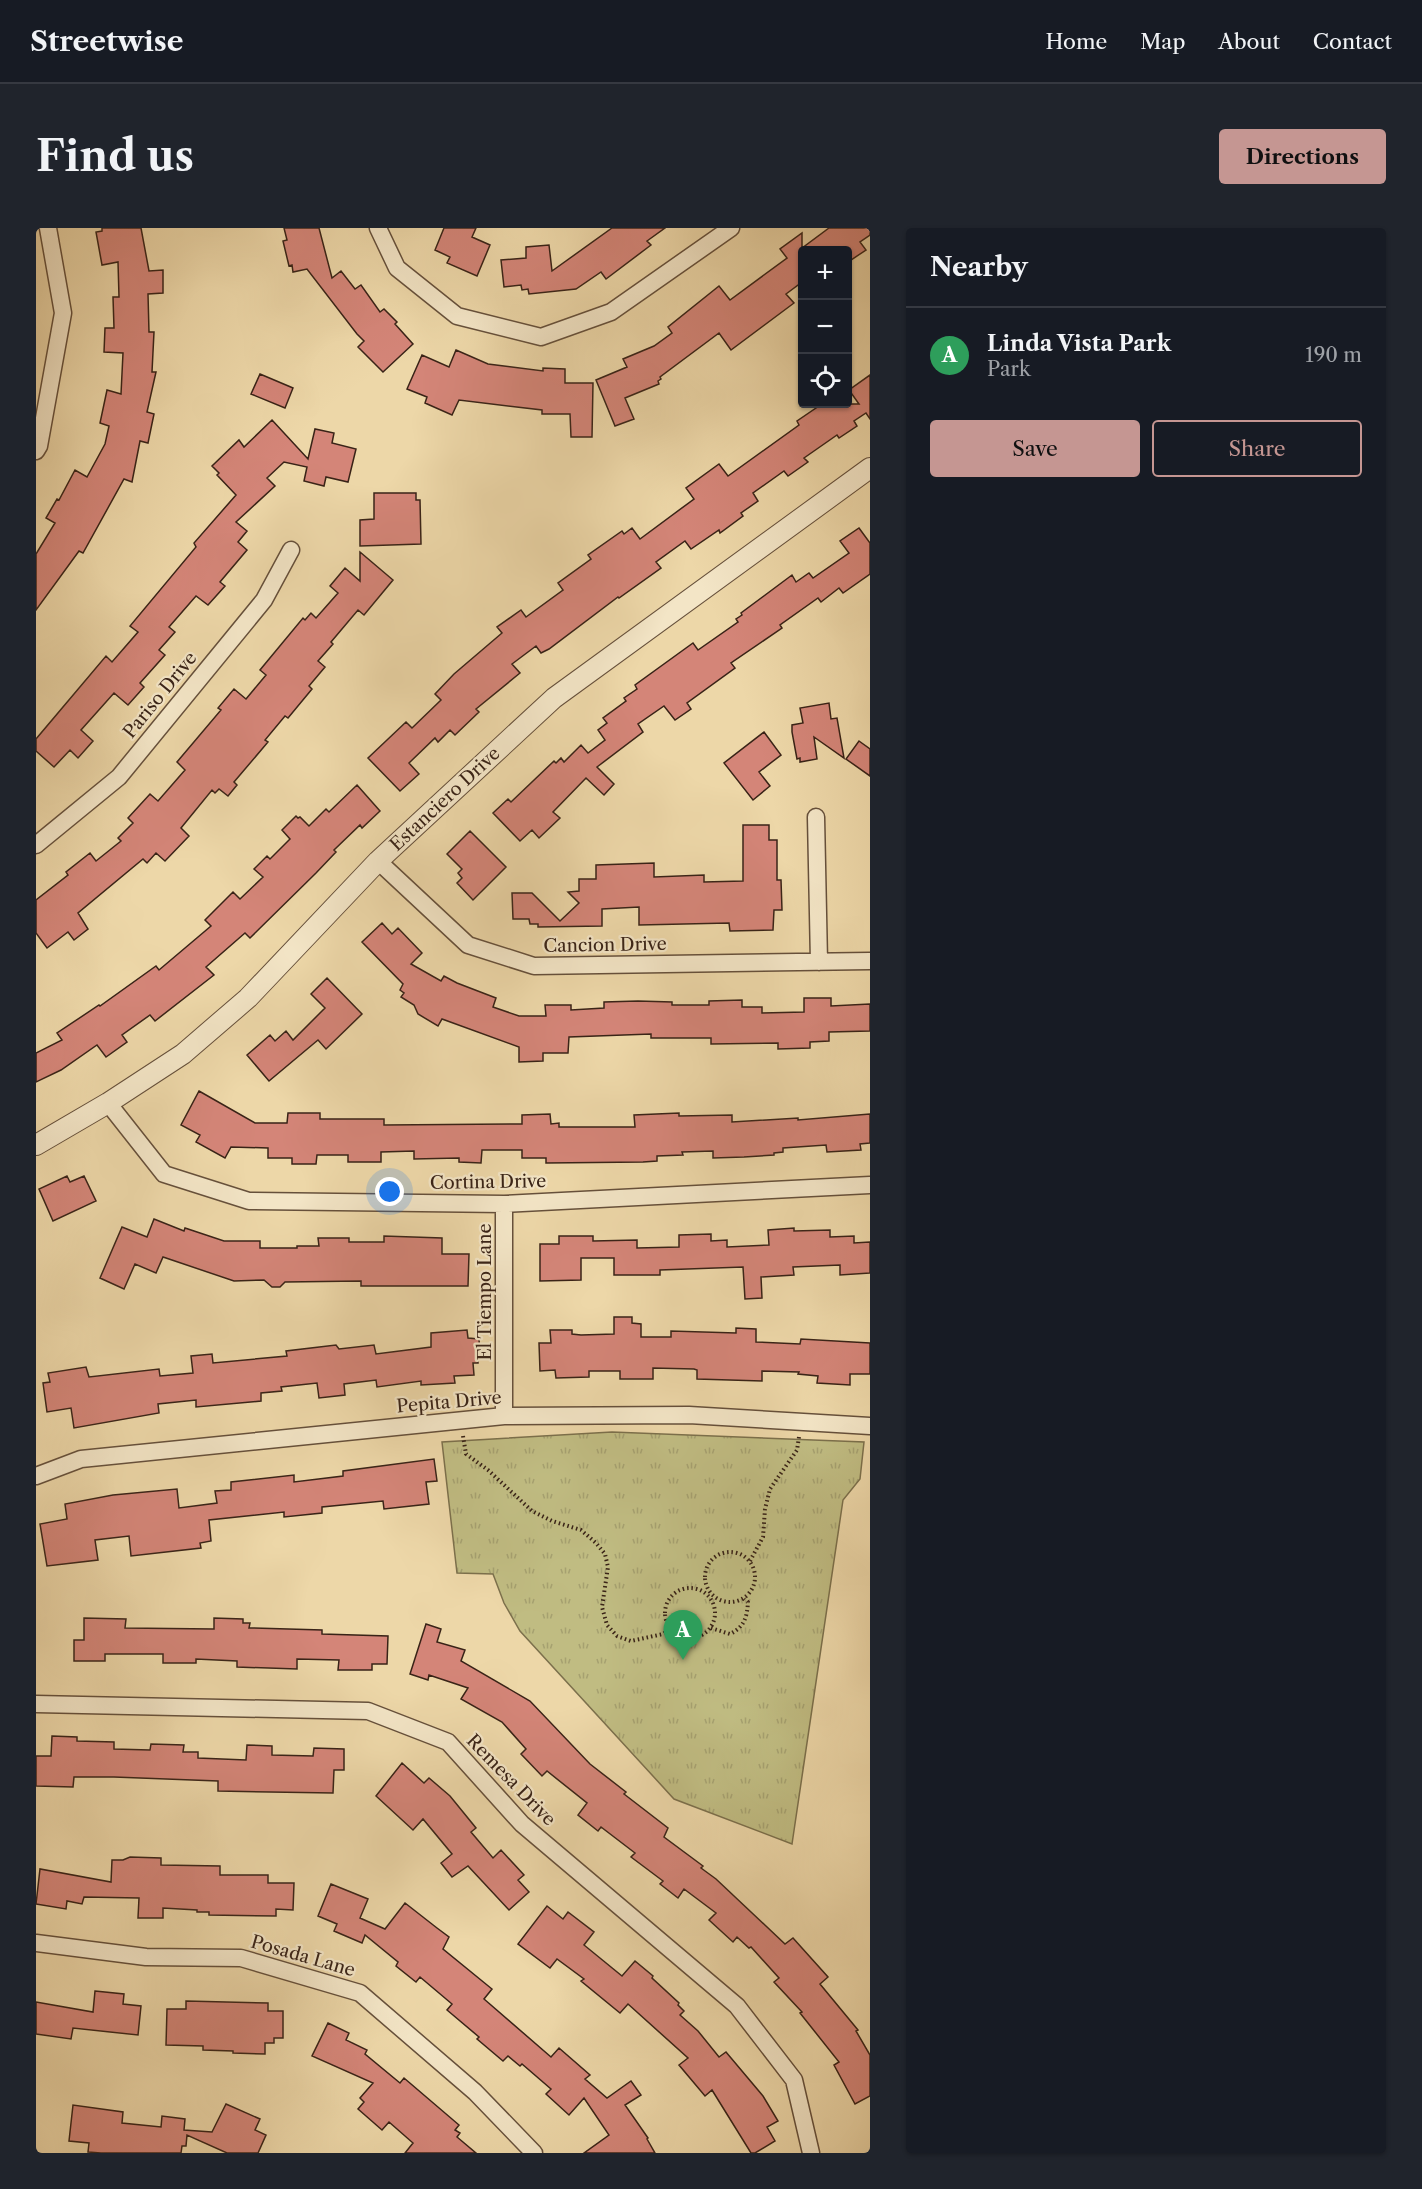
<!DOCTYPE html>
<meta charset="utf-8">
<style>
:root{--surface:#171b24;--page:#20242c;--text:#f1f3f6;--muted:#9ea1a6;--line:#363941;--accent:#c59692}
body{margin:0;font-family:"Libre Caslon Text",serif;background:var(--page);color:var(--text)}
.controls{position:absolute;right:18px;top:18px;display:grid;overflow:hidden;border-radius:6px;box-shadow:0 2px 4px #0004}
.controls button{width:54px;height:54px;display:grid;place-items:center;padding:0;border:0;border-bottom:2px solid var(--line);background:var(--surface);color:var(--text);font:30px sans-serif}
.you{position:absolute;left:354px;top:964px;width:21px;height:21px;margin:-15px;border:4px solid #fff;border-radius:50%;background:#1a73e8;box-shadow:0 0 0 9px #1a73e833}
.badge{display:grid;place-items:center;width:39px;height:39px;border-radius:50%;background:var(--accent);color:#fff;font-size:20px;font-weight:700}
.pin{position:absolute;translate:-50% -50px;filter:drop-shadow(0 2px 3px #0008)}
.pin::after{content:'';position:absolute;top:32px;width:21px;height:18px;background:inherit;clip-path:polygon(0 0,100% 0,50% 100%)}
.list{margin:0;padding:0;list-style:none}
h2{display:flex;justify-content:space-between;align-items:center;height:78px;margin:0;padding:0 24px;font-size:26px}
h2 small{font-size:20px;font-weight:400;color:var(--muted)}
.list li{display:grid;grid-template-columns:39px 1fr auto;gap:18px;align-items:center;box-sizing:border-box;height:96px;padding:0 24px;border-top:2px solid var(--line)}
.list b{display:block;font-size:22px;white-space:nowrap}
.list p{margin:0;font-size:20px;white-space:nowrap;color:var(--muted)}
.list em{font-size:20px;font-style:normal;color:var(--muted)}
.actions{display:flex;gap:12px;padding:18px 24px}
.actions a{flex:1;padding:14px 0;border:2px solid var(--accent);border-radius:6px;text-align:center;font-size:21px;color:var(--accent)}
.actions .main{background:var(--accent);color:#111}
.icon{flex:none;width:33px;height:33px;fill:none;stroke:currentColor;stroke-width:2;stroke-linecap:round;stroke-linejoin:round}
.map{position:relative;flex:none;width:834px;height:1925px;overflow:hidden;border-radius:6px}
header{display:flex;align-items:center;gap:36px;box-sizing:border-box;height:84px;padding:0 30px;background:var(--surface);border-bottom:2px solid var(--line)}
header strong{font-size:28px}
nav{display:flex;gap:33px;margin-inline-start:auto;font-size:21px}
.intro{display:flex;align-items:center;justify-content:space-between;box-sizing:border-box;height:144px;padding:0 36px}
h1{margin:0;font-size:42px}
.button{padding:15px 27px;border-radius:6px;background:var(--accent);color:#111;font-size:21px;font-weight:700}
main{display:flex;gap:36px;padding:0 36px}
aside{flex:1;background:var(--surface);border-radius:6px;box-shadow:0 2px 4px #0004}
.map>svg:first-child{display:block}
.park{fill:url(#park-tufts);stroke:#7c704c;stroke-width:1.5}
.building{fill:#d48578;stroke:#392317;stroke-width:1.5}
.lines{fill:none;stroke-linecap:round;stroke-linejoin:round}
.minor-casing{stroke:#66503b;stroke-width:19}
.tertiary-casing{stroke:#66503b;stroke-width:22}
.path{stroke:#392317;stroke-width:4;stroke-dasharray:1.5 3;stroke-linecap:butt}
.minor{stroke:#f3e5c6;stroke-width:16}
.tertiary{stroke:#f3e5c6;stroke-width:20}
.labels{text-anchor:middle;stroke-width:4.5;stroke-linejoin:round;paint-order:stroke}
.street-label{font-size:18px;fill:#392317;stroke:#f3e5c6}
</style>
<header>
<strong>Streetwise</strong>
<nav><a>Home</a><a>Map</a><a>About</a><a>Contact</a></nav>
</header>
<div class="intro"><h1>Find us</h1><a class="button">Directions</a></div>
<main>
<div class="map">
<svg width="834" height="1925" viewBox="0 0 834 1925">
<defs>
<pattern id="park-tufts" width="24" height="20" patternUnits="userSpaceOnUse" patternTransform="scale(1.5)"><rect width="24" height="20" fill="#c0bc82"/><path d="M3 7l-1-3M5 7V3M7 7l1-3M15 17l-1-3M17 17v-4M19 17l1-3" fill="none" stroke="#a6a170"/></pattern>
</defs>
<rect width="100%" height="100%" fill="#edd7a8"/>
<filter id="stains"><feTurbulence type="fractalNoise" baseFrequency=".00333" numOctaves="4"/><feColorMatrix values="0 0 0 0 .2 0 0 0 0 .09 0 0 0 0 .02 0 0 0 .5 -.17"/></filter>
<radialGradient id="worn" r=".72"><stop offset=".6" stop-color="#630" stop-opacity="0"/><stop offset="1" stop-color="#630" stop-opacity=".3"/></radialGradient>
<path class="park" d="M576 1204 828 1214 824 1251 807 1272 756 1616 638 1571 484 1403 468 1375 457 1346 421 1345 406 1214Z"/>
<path class="building" d="M66 0H105L113 43 127 42V65L112 66 113 104H118L116 144H120L111 184 118 186 112 215 104 213 96 254 88 251 47 325 43 323 0 382V326L19 295 10 290 21 271 23 272 39 242 51 249 69 216 73 198 64 195 71 162 85 166 87 125 68 124 69 100H78L77 69H83L82 34 66 37 60 4 66 3Z
M248 0H283L296 50 305 43 319 61 325 57 344 84 348 81 361 94 359 96 377 116 347 144 322 119 328 113 321 106 271 41 257 44 256 37 253 38 247 13 251 12Z
M408 0H440L436 9 454 17 441 48 411 35 414 29 399 22Z
M576 0H629L611 13 615 17 570 51 565 44 540 61 493 66 492 61 486 62 485 57 468 59 465 32 490 30V19L513 17 516 43Z
M793 0H834V7L824 14 830 22 812 34V22H766V54L750 66 758 75 695 122 683 105 624 149 625 151 622 153 623 156 589 170 598 191 579 198 560 152 591 139 587 131 618 118 636 105 632 99 683 58 694 72 751 30 744 21 766 5V20Z
M420 122 452 136 507 143V140L529 141V155H557L556 209H535L534 186H506V182L423 172 416 187 389 175 391 169 371 161 386 127 413 139Z
M224 146 257 160 249 180 215 166Z
M834 147V191L830 185 818 193 821 198 803 210 801 207 768 230 772 234 752 248 748 243 717 265 722 273 705 285 707 288 684 305 683 302 655 321 649 313 620 334 625 340 583 370 582 369 513 421 505 425 500 418 476 436 484 445 440 481 443 484 419 507 414 502 402 514 399 510 373 535 383 546 364 563 332 530 370 494 376 500 405 472 399 466 418 446 466 405 461 399 485 382 490 389 527 362 522 355 555 331 552 327 586 303 588 306 596 300 604 311 658 271 650 260 683 236 692 248 763 197 761 193 786 176H823L813 162Z
M236 192 272 231 279 201 298 205 296 215 320 221 312 254 290 249 288 258 268 253 271 239 248 234 231 250 239 258 200 294 211 303 202 314 211 322 184 354 189 358 172 377 160 368 133 399 139 404 123 422 129 427 104 455 108 459 92 477 78 465 45 502 57 513 42 530 34 522 18 539 0 523V511L70 428 76 434 102 404 94 398 160 319 158 315 200 267 181 247 183 245 176 238 203 212 208 219Z
M338 265H380V272H384L385 316 324 318V292L338 291Z
M823 300 834 315V346L807 365 803 360 785 374 782 370 744 397 746 400 695 435 699 440 651 475 655 481 639 492 628 478 602 496 607 504 561 539 578 556 568 567 550 550 517 584 524 590 503 610 496 602 484 613 457 585 472 571 475 574 518 533 520 535 525 530 528 534 545 517 552 525 569 512 562 502 571 495 567 490 590 473 588 470 601 461 599 457 657 415 662 422 702 394 700 391 706 387 705 385 756 347 760 354 773 345 777 350 813 325 804 313Z
M324 324 357 352 328 387 322 382 295 414 297 416 282 433 289 439 273 458 276 461 252 490 249 488 229 512 232 514 198 554 201 557 192 568 183 561 179 565 176 562 145 600 153 608 129 633 120 625 111 635 107 631 42 685 52 701 38 712 32 704 11 720 0 705V672L32 647 30 644 54 625 60 633 85 613 82 610 97 595 92 590 114 566 122 573 149 542 141 534 185 482 182 480 198 461 210 471 230 447 224 442 267 390 269 392 275 385 280 390 302 365 294 358 309 340 324 353Z
M793 475 795 491 801 490 808 530 778 509 781 531 764 534V530L761 531 756 504V497L767 495 764 480Z
M728 504 745 527 723 544 734 558 717 572 688 535Z
M823 513 834 521V548L810 531Z
M321 557 344 583 326 600 324 597 298 622 300 624 280 645 214 710 209 705 170 739 178 747 119 793 114 787 86 807 91 814 70 829 61 817 25 842 0 854V825L26 812 21 805 63 777 64 778 120 738 123 742 175 698 169 692 197 664 204 671 227 649 218 641 231 628 234 631 254 611 246 602 260 588 262 590 264 589 273 598 290 581 293 584Z
M707 597H733V612H741V652H745L746 682H738L737 702 694 703 693 695 603 697V679L566 681V698L502 699V696H494L493 691H477L476 665H496L524 693 543 675 532 664 543 663V651H560V637L618 635V649L668 647V654L707 653Z
M434 603 470 639 437 672 421 655 426 650 422 645 426 641 411 626Z
M346 695 356 706 362 700 386 725 375 736 405 753 408 748 421 755 460 770 457 779 483 788H510L509 777H535V782L568 780V774L602 773 636 774V777H673V773L706 772V779H726V785L768 784V770H795V778L834 776V803L793 804V813L774 814V820L742 821V815L675 816V810H615V806L533 809 532 825H507V833L483 834V819L406 791 402 798 382 786 378 777 365 769 368 765 364 762 367 756 326 714Z
M291 750 326 786 290 821 282 812 233 853 211 827 234 807 239 813 250 803 257 812 289 780 275 766Z
M163 863 219 895H251L252 885H284V891H348V897L486 896V887L514 886 515 896 523 895V899H599L598 887 643 885V888L696 887V894L762 890V892L834 886V915L824 916 825 922 791 924 790 917 747 920V924L738 925V927L708 929 677 930V923L646 924 647 927 621 928V933L607 934 510 935V930H486V922H446L445 935 423 934V930L378 931V923L345 924V934H312V927H281L280 936H256V930H232V920L195 919 189 930 160 914 164 907 145 897Z
M31 948 34 954 48 948 60 973 17 993 3 961Z
M118 991 148 1003 149 1000 188 1013H224V1020H261V1018H283L282 1010H313V1014H348V1008L406 1010V1026H433L432 1058H325V1053L249 1054 244 1059H236L228 1052 198 1053 127 1029 120 1045 99 1036 88 1061 64 1050 86 999 111 1009Z
M758 1000V1003L794 1002V1009L818 1008V1015L834 1014V1045L804 1047V1037L757 1039 758 1047 725 1049 726 1070 709 1071 707 1039 624 1042V1047H578V1030H545V1052L504 1053V1016H523V1008H557V1013L601 1012V1020L643 1019V1007L675 1006V1013L691 1012V1019L733 1017 732 1002Z
M578 1089H596V1095L605 1096V1109H635V1103L700 1105V1100L720 1101V1114L764 1116 765 1111 834 1115V1146H814V1157L781 1155 782 1148 762 1146 763 1144 726 1143V1153L661 1151V1142L658 1141 617 1140V1151H584V1143H553V1149L520 1150 519 1142 504 1143 503 1115H515L514 1102H536V1106L545 1107 578 1106Z
M431 1102 432 1110 443 1111 444 1128H442V1135H437L438 1147 418 1148 419 1155 385 1157V1153L341 1159 340 1152 308 1156 309 1167 283 1170 281 1155 245 1159 246 1163 225 1165V1173L160 1179V1172L122 1176 123 1185 38 1200 35 1180 11 1184 7 1155 14 1154 12 1145 50 1139 53 1149 123 1141 124 1148 157 1145 155 1128 176 1126 177 1135 251 1128 250 1123 300 1117 303 1121 338 1117 340 1126 395 1119V1105Z
M398 1231 401 1253 390 1254 393 1276 348 1281 347 1273 286 1279V1285L248 1289V1284L173 1292 175 1313 164 1315 165 1320 95 1328 93 1308 59 1312 62 1332 11 1338 4 1296 31 1291 29 1276 77 1267 141 1261 143 1280 181 1275 179 1263 195 1262V1254L258 1247V1254L307 1248V1243Z
M48 1390 90 1391 89 1400 178 1401V1390L207 1391V1395H214L213 1400H216L286 1402V1406L352 1408 351 1436H336V1442H302L303 1432 261 1431V1441L201 1439V1433L160 1431V1435H127V1426H69V1433H38V1412H48Z
M390 1396 405 1401 401 1414 429 1422 425 1433 494 1473 554 1536 590 1564 588 1566 632 1600 628 1609 667 1638 665 1640 680 1651 749 1716 757 1710 792 1749 784 1756 822 1802 820 1803 834 1827V1868L819 1876 798 1837 803 1834 764 1785 766 1784 738 1754 743 1750 715 1719 713 1720 701 1709 697 1714 673 1692 680 1685 648 1661 642 1670 624 1656 627 1653 595 1629 599 1625 565 1599 562 1603 542 1587 551 1575 511 1543 506 1548 485 1526 490 1521 466 1494 425 1471 432 1460 393 1447 392 1452 374 1446Z
M16 1508 41 1509V1513L78 1514V1521L114 1522 115 1516 148 1517 147 1524H162V1530L210 1532 211 1517 236 1518V1527L277 1528 278 1520 308 1521V1542H298L297 1565 182 1563V1553L78 1549H38L37 1559 0 1558V1528H15Z
M366 1535 388 1555 393 1550 414 1568 440 1600 435 1604 457 1630 465 1622 488 1647 482 1652 493 1664 473 1682 432 1638 416 1649 405 1635 416 1626 387 1591 377 1602 340 1568Z
M94 1629 125 1630V1637L184 1638V1647H232V1655H258L257 1682 240 1681V1688L173 1687V1684H161V1682L127 1680V1690H102L103 1670 48 1669 46 1676 31 1673 30 1681 0 1676 4 1641 75 1654 76 1632H87Z
M295 1656 332 1671 324 1690 349 1701 369 1675 401 1700 413 1709 407 1721 456 1761 448 1771 515 1829 523 1820 554 1847 549 1851 571 1870 595 1853 605 1867 589 1877 612 1910 611 1911 619 1925H548L573 1907 548 1870 533 1887 510 1866 515 1861 486 1836 484 1838 472 1828 467 1833 441 1811 443 1809 411 1782 416 1776 384 1749 380 1754 360 1738 362 1734 329 1707 326 1715 298 1703 301 1696 282 1688Z
M511 1678 527 1691 532 1684 558 1704 548 1717 586 1748 599 1733 617 1748 616 1750 643 1775 642 1777 648 1783 644 1787 662 1803 683 1829 690 1824 727 1868 742 1893 731 1899 739 1913 719 1925H715L676 1862 669 1868 643 1837 652 1830 592 1776 584 1785 545 1753 548 1751 521 1731 514 1740 482 1716Z
M59 1763 88 1766 87 1776 105 1778 102 1807 37 1800 35 1811 0 1806V1774L57 1784Z
M150 1773 232 1775V1783H247V1810H238V1815H229V1826L197 1825V1823L167 1822V1818L130 1817 131 1781H150Z
M292 1795 313 1805 310 1812 331 1822 329 1826 364 1855 368 1850 423 1897 419 1902 424 1905 421 1909 440 1925H369L377 1915 353 1894 346 1902 322 1881 328 1874 324 1870 337 1855 276 1828Z
M190 1876 224 1891 219 1902 230 1907 222 1925H191L151 1907 150 1918H146L145 1925H65L52 1924 53 1915 33 1913 37 1877 87 1884 86 1895 125 1899 126 1888 149 1891 148 1902 176 1904Z"/>
<g class="lines">
<g class="minor-casing">
<path id="minor" d="M342 0 361 40 421 88 505 109 575 84 695 0
M0 223 3 218 27 85 12 0
M780 589 783 734
M0 617 83 549 228 372 255 322
M342 633 432 717 498 738 834 733
M72 875 128 946 213 973 468 976 834 957
M468 1188V976
M0 1248 45 1231 468 1188 653 1187 834 1198
M0 1476 332 1483 412 1514 486 1596 701 1778 758 1852 775 1925
M0 1715 110 1729 205 1730 324 1765 439 1864 498 1925"/>
</g>
<g class="tertiary-casing">
<path id="tertiary" d="M0 917 72 875 147 826 212 770 342 633 518 470 834 240"/>
</g>
<path class="path" d="M427 1208 430 1226 452 1242 496 1283 516 1293 545 1302 560 1315 569 1326 572 1339 566 1379 571 1397 581 1408 595 1413 627 1406 634 1401
M669 1349a25 25 0 1 1 50 0a25 25 0 1 1-50 0Z
M714 1333 727 1309 729 1281 734 1261 761 1222 763 1209
M629 1385a25 25 0 1 1 50 0a25 25 0 1 1-50 0Z
M675 1400 694 1406C708 1399 711 1390 712 1374L708 1371"/>
<use href="#minor" class="minor"/>
<use href="#tertiary" class="tertiary"/>
</g>
<g class="labels">
<g class="street-label">
<text transform="translate(124 467) rotate(-51)" y="6">Pariso Drive</text>
<text transform="translate(409 571) rotate(-43)" y="6">Estanciero Drive</text>
<text transform="translate(569 717) rotate(-1)" y="6">Cancion Drive</text>
<text transform="translate(452 954) rotate(-1)" y="6">Cortina Drive</text>
<text transform="translate(449 1064) rotate(-90)" y="6">El Tiempo Lane</text>
<text transform="translate(413 1174) rotate(-5)" y="6">Pepita Drive</text>
<text transform="translate(475 1552) rotate(46)" y="6">Remesa Drive</text>
<text transform="translate(267 1728) rotate(16)" y="6">Posada Lane</text>
</g>
</g>
<rect width="100%" height="100%" filter="url(#stains)"/>
<rect width="100%" height="100%" fill="url(#worn)"/>
</svg>
<div class="controls">
<button>+</button>
<button>−</button>
<button><svg class="icon" aria-label="locate" viewBox="0 0 24 24"><circle cx="12" cy="12" r="6"/><path d="M12 2v4M12 18v4M2 12h4M18 12h4"/></svg></button>
</div>
<div class="you"></div>
<div class="pin badge" style="left:647px;top:1432px;background:#2e9e5b">A</div>
</div>
<aside>
<h2>Nearby<small></small></h2>
<ul class="list">
<li><span class="badge" style="background:#2e9e5b">A</span><div><b>Linda Vista Park</b><p>Park</p></div><em>190 m</em></li>
</ul>
<div class="actions"><a class="main">Save</a><a>Share</a></div>
</aside>
</main>
